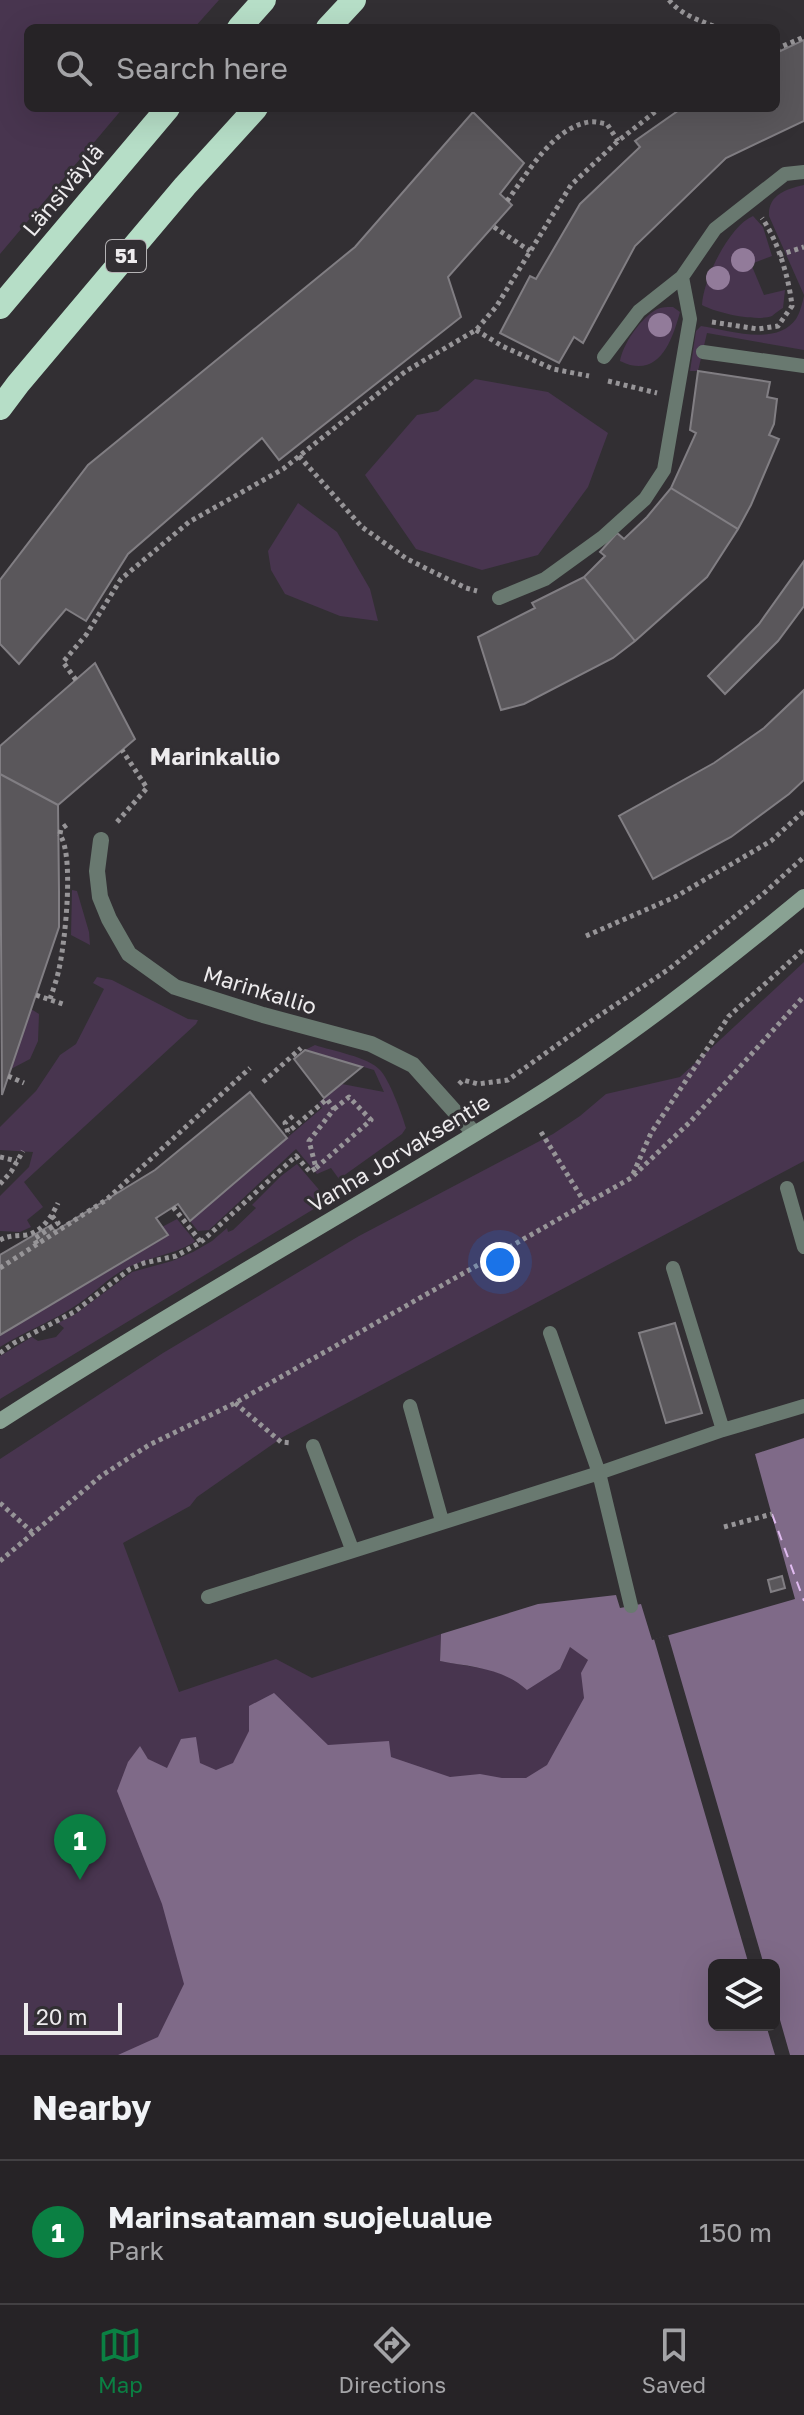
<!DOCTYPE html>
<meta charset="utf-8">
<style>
:root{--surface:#262326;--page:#322f32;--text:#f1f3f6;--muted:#a4a4a7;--line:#424043;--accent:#0b8043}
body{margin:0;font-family:"Golos Text",sans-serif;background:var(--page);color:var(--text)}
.controls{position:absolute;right:24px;bottom:24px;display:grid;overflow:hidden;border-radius:12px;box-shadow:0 8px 32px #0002}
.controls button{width:72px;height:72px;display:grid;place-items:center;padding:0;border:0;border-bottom:2px solid var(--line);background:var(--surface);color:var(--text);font:40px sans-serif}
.scale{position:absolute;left:24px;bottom:20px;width:98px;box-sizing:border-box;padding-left:8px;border:4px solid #edebed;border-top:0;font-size:22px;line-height:28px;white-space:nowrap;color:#edebed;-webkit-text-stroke:6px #322f33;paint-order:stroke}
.you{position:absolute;left:500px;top:1262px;width:28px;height:28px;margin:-20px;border:6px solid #fff;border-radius:50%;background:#1a73e8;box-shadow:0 0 0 12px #1a73e833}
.badge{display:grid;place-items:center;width:52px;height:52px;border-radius:50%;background:var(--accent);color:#fff;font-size:26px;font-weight:700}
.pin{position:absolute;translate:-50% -66px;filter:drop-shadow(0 2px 4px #0008)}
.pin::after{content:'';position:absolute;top:42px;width:28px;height:24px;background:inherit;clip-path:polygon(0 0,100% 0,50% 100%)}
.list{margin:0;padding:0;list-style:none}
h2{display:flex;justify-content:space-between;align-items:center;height:104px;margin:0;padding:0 32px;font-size:34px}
h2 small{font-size:26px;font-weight:400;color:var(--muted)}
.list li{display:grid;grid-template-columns:52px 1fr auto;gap:24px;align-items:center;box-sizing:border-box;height:144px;padding:0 32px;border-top:2px solid var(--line)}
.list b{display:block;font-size:30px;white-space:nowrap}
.list p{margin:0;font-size:26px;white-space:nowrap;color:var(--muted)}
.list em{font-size:26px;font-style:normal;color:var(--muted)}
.icon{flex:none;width:44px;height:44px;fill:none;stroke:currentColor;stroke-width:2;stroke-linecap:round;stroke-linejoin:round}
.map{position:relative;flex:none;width:804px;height:2055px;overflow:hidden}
.search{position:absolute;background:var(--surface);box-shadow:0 8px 32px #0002;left:24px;right:24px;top:24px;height:88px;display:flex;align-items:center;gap:20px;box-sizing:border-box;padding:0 28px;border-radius:12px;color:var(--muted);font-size:30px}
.sheet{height:248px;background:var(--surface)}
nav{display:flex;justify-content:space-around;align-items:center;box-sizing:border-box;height:112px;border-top:2px solid var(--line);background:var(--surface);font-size:22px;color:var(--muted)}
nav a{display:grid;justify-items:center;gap:4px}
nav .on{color:var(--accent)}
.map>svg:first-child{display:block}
.green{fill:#48354f}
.water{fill:#7f6a88;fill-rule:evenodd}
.pier{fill:#322f33}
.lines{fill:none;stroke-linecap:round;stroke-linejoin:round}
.ferry{stroke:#e0bbf0;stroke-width:2;stroke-dasharray:10 8;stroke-linecap:butt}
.building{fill:#5a575b;stroke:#817e83;stroke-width:2}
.path{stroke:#979598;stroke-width:5;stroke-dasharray:4 4;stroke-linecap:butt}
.lane{stroke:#697970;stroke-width:14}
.street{stroke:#697970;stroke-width:16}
.secondary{stroke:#89a293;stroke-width:16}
.highway{stroke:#b6dec7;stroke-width:24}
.tree{fill:#927b9a}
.labels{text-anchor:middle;stroke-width:6;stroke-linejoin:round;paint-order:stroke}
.shield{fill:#322f33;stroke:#b5b3b5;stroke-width:2}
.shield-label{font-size:20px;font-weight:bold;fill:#edebed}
.street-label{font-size:22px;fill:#edebed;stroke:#322f33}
.neighbourhood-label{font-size:24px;font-weight:bold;fill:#edebed;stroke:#322f33}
</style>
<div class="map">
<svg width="804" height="2055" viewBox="0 0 804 2055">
<rect width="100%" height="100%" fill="#322f33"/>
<path class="green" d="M0 0H219L194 28H28V108H123L0 254Z
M804 185V295L769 216C768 195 786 189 804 185Z
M753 216 763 227 772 256 751 264 764 295 785 290 783 308C781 309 773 315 772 316 756 322 717 313 702 305 703 280 729 226 753 216Z
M804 296V350L707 333 698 371H690L696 331 701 326C728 330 776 347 796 319 800 313 802 304 804 296Z
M673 307 680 312C672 342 658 380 620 361 623 344 639 321 654 311 659 307 666 307 673 307Z
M475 379 548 392 608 433 588 487 538 555 482 570 416 549 365 475 417 415 438 411Z
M298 503 337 532 370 589 378 621 340 616 285 594 271 570 268 551Z
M72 890 77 891 89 932 90 945 71 935Z
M804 962V1161L283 1437 197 1497 190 1506 123 1543 179 1692 276 1659 312 1678 441 1634 440 1661 491 1670 516 1680 535 1683 560 1669 570 1646 588 1660 609 1668 562 1809 160 1777 139 1746 228 2055H0V1459L163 1353 359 1236 553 1134 580 1116 606 1094 680 1077Z
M97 977 112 980 188 1019 198 1020 196 1024 24 1182 43 1207 27 1220 31 1227 20 1232 0 1231V1196L29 1167 33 1152 0 1150V1127L36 1091 60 1055 76 1044 104 989 93 983Z
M31 1009 39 1014 38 1041 30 1059 11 1069Z
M315 1045C332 1051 369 1057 380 1070 389 1079 402 1114 406 1128L402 1134 339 1179 331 1168 317 1174 296 1149 209 1230 198 1231 190 1221 322 1108 319 1102 342 1084 384 1092 374 1070 305 1050Z
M297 1164 321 1192 322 1204 0 1399V1356L32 1337 38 1341 56 1337 64 1328 58 1323 74 1315 132 1272 172 1261 193 1252 212 1241 227 1228 228 1232 233 1230 256 1208 252 1205 281 1176Z
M177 1219 195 1241 193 1243C171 1256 145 1257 123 1270 107 1279 93 1294 78 1304 54 1321 25 1331 0 1347V1335L167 1236 162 1227Z"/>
<path class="water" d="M804 1438V2055H118L158 2037 184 1984 162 1904 117 1791 128 1762 140 1746 148 1759 167 1768 181 1739 196 1737 200 1763 216 1770 233 1763 249 1731V1706L274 1693 328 1745 389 1741 391 1757 450 1777 480 1774 502 1778H526L547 1765 584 1698 581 1673 588 1660 570 1647 560 1669 527 1690C503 1668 471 1667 440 1661L441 1634 538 1604 616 1595 620 1608 641 1604 652 1640 795 1599 755 1454ZM714 1965H774V2025H714Z"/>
<path class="pier" d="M668 1635 764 1965H749L654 1639Z
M774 1999 790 2055H775L766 2025H774Z"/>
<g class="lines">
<path class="ferry" d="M772 1514 804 1601"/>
</g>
<path class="building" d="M804 40V121L726 158 635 246 583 343 574 337 559 363 500 333 530 276 536 279 580 204 640 147 635 141 682 108H776V53Z
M473 112 524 163 500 194 512 205 448 277 461 317 279 460 262 438 128 554 86 621 66 609 19 664 0 644V580L88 465 355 247Z
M698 371 770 382 767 397 777 399 774 424 769 435 779 439 751 505 738 529 671 488 696 433 690 430Z
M671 488 738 529 707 577 635 641 584 577 605 556 600 552 617 533 624 539 647 517Z
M804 561V606L778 641 725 694 708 676 759 624Z
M584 577 635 641 613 658 524 704 501 710 478 637 535 608 532 603Z
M95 663 135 739 58 805 0 774V746Z
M804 690V780L789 794 731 837 653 879 619 816 714 763 764 728Z
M0 774 58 805 59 891V927L2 1095Z
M305 1050 362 1067 324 1098 294 1059Z
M250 1092 287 1138 190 1221 178 1204 156 1218 168 1235 0 1335V1255L51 1225 55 1231 155 1170Z
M675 1323 702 1413 666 1423 639 1333Z
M782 1576 785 1588 771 1592 768 1580Z"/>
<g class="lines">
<path class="path" d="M669 0C681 15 701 21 718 28
M776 49 804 37
M507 201C528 173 552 128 589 122 595 121 601 123 607 124L618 141
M494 227 530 251
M779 255 804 247
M712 322 758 329 778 326 792 306C789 278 778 241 762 218
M476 330 502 346 553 369 589 376
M608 381 657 393
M299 456 362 527 407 559 466 588 477 591
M76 680 63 662 86 635 121 579 189 522 283 469 406 371 476 330 496 307 571 185 618 141 660 108
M117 822 147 788 122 750
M60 834 61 829 68 824
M586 936 675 897 771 841 804 811
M36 995 63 1004
M50 999C53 990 57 979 59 969 65 943 75 851 59 834
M8 1076 24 1083
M263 1082 301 1048
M459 1084 463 1080 478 1084 508 1080 585 1025 669 969 763 894 804 857
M288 1132 285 1123 293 1116
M541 1132 585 1203
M0 1157 17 1161
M316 1168 371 1120 349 1097 334 1109
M633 1174 651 1133 729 1016 804 949
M0 1184 11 1172 23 1151
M173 1207 201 1242
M0 1240C9 1235 16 1236 26 1235 42 1232 52 1216 58 1203
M37 1244 34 1239 58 1223 52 1216
M0 1268 106 1200 250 1068
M0 1353 14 1343 74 1312 130 1269 144 1263 176 1256 201 1242 296 1156 310 1172 316 1168 309 1141 334 1109 327 1099 288 1132
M235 1403 281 1442 292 1443
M0 1503 32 1532
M724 1527 772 1514
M0 1561 101 1476 149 1445 235 1403 631 1178 690 1122 804 996"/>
<path class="lane" d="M703 352 804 366
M604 357 639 311 682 277 715 229 785 174 804 172
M499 598 545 579 603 537 645 499 664 470 690 319 682 277
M787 1188 804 1247
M673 1268 723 1430
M550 1333 599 1473 631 1606
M410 1406 442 1521
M313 1446 352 1549
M208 1597 599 1473 723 1430 804 1406"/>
<path class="street" d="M101 840 97 871 100 897 109 919 129 954 175 987 263 1015 371 1044 413 1065 474 1133"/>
<path class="secondary" d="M0 1421C171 1311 349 1212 522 1105 621 1044 714 971 804 897"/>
<path class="highway" d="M239 28 264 0
M328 28 354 0
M0 307 168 108
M0 408 18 384 185 186 256 108"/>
</g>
<g class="tree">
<circle cx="743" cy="260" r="12"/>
<circle cx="718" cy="278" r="12"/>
<circle cx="660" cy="325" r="12"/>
</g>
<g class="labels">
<rect class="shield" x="106" y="240" width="40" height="32" rx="6"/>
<g class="shield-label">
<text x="126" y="263">51</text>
</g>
<g class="street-label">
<text transform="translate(63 190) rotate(-50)" y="8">Länsiväylä</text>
<text transform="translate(260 990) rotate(17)" y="8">Marinkallio</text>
<text transform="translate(399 1153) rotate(-31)" y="8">Vanha Jorvaksentie</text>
</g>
<g class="neighbourhood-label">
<text x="215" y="765">Marinkallio</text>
</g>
</g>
</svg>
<div class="controls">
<button><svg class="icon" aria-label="layers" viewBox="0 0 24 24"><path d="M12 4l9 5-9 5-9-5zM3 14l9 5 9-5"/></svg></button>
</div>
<div class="scale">20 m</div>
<div class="you"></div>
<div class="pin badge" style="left:80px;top:1880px">1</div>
<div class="search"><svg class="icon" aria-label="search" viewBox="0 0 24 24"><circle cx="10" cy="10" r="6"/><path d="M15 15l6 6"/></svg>Search here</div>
</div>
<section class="sheet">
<h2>Nearby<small></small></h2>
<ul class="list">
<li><span class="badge">1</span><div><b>Marinsataman suojelualue</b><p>Park</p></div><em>150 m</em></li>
</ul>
</section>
<nav>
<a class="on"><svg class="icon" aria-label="map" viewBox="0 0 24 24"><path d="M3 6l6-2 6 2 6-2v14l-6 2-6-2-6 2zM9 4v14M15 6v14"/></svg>Map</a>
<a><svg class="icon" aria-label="directions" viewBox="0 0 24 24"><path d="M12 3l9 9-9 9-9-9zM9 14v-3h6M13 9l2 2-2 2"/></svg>Directions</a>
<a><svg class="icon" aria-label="saved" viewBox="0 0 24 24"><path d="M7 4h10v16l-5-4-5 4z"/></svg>Saved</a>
</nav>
